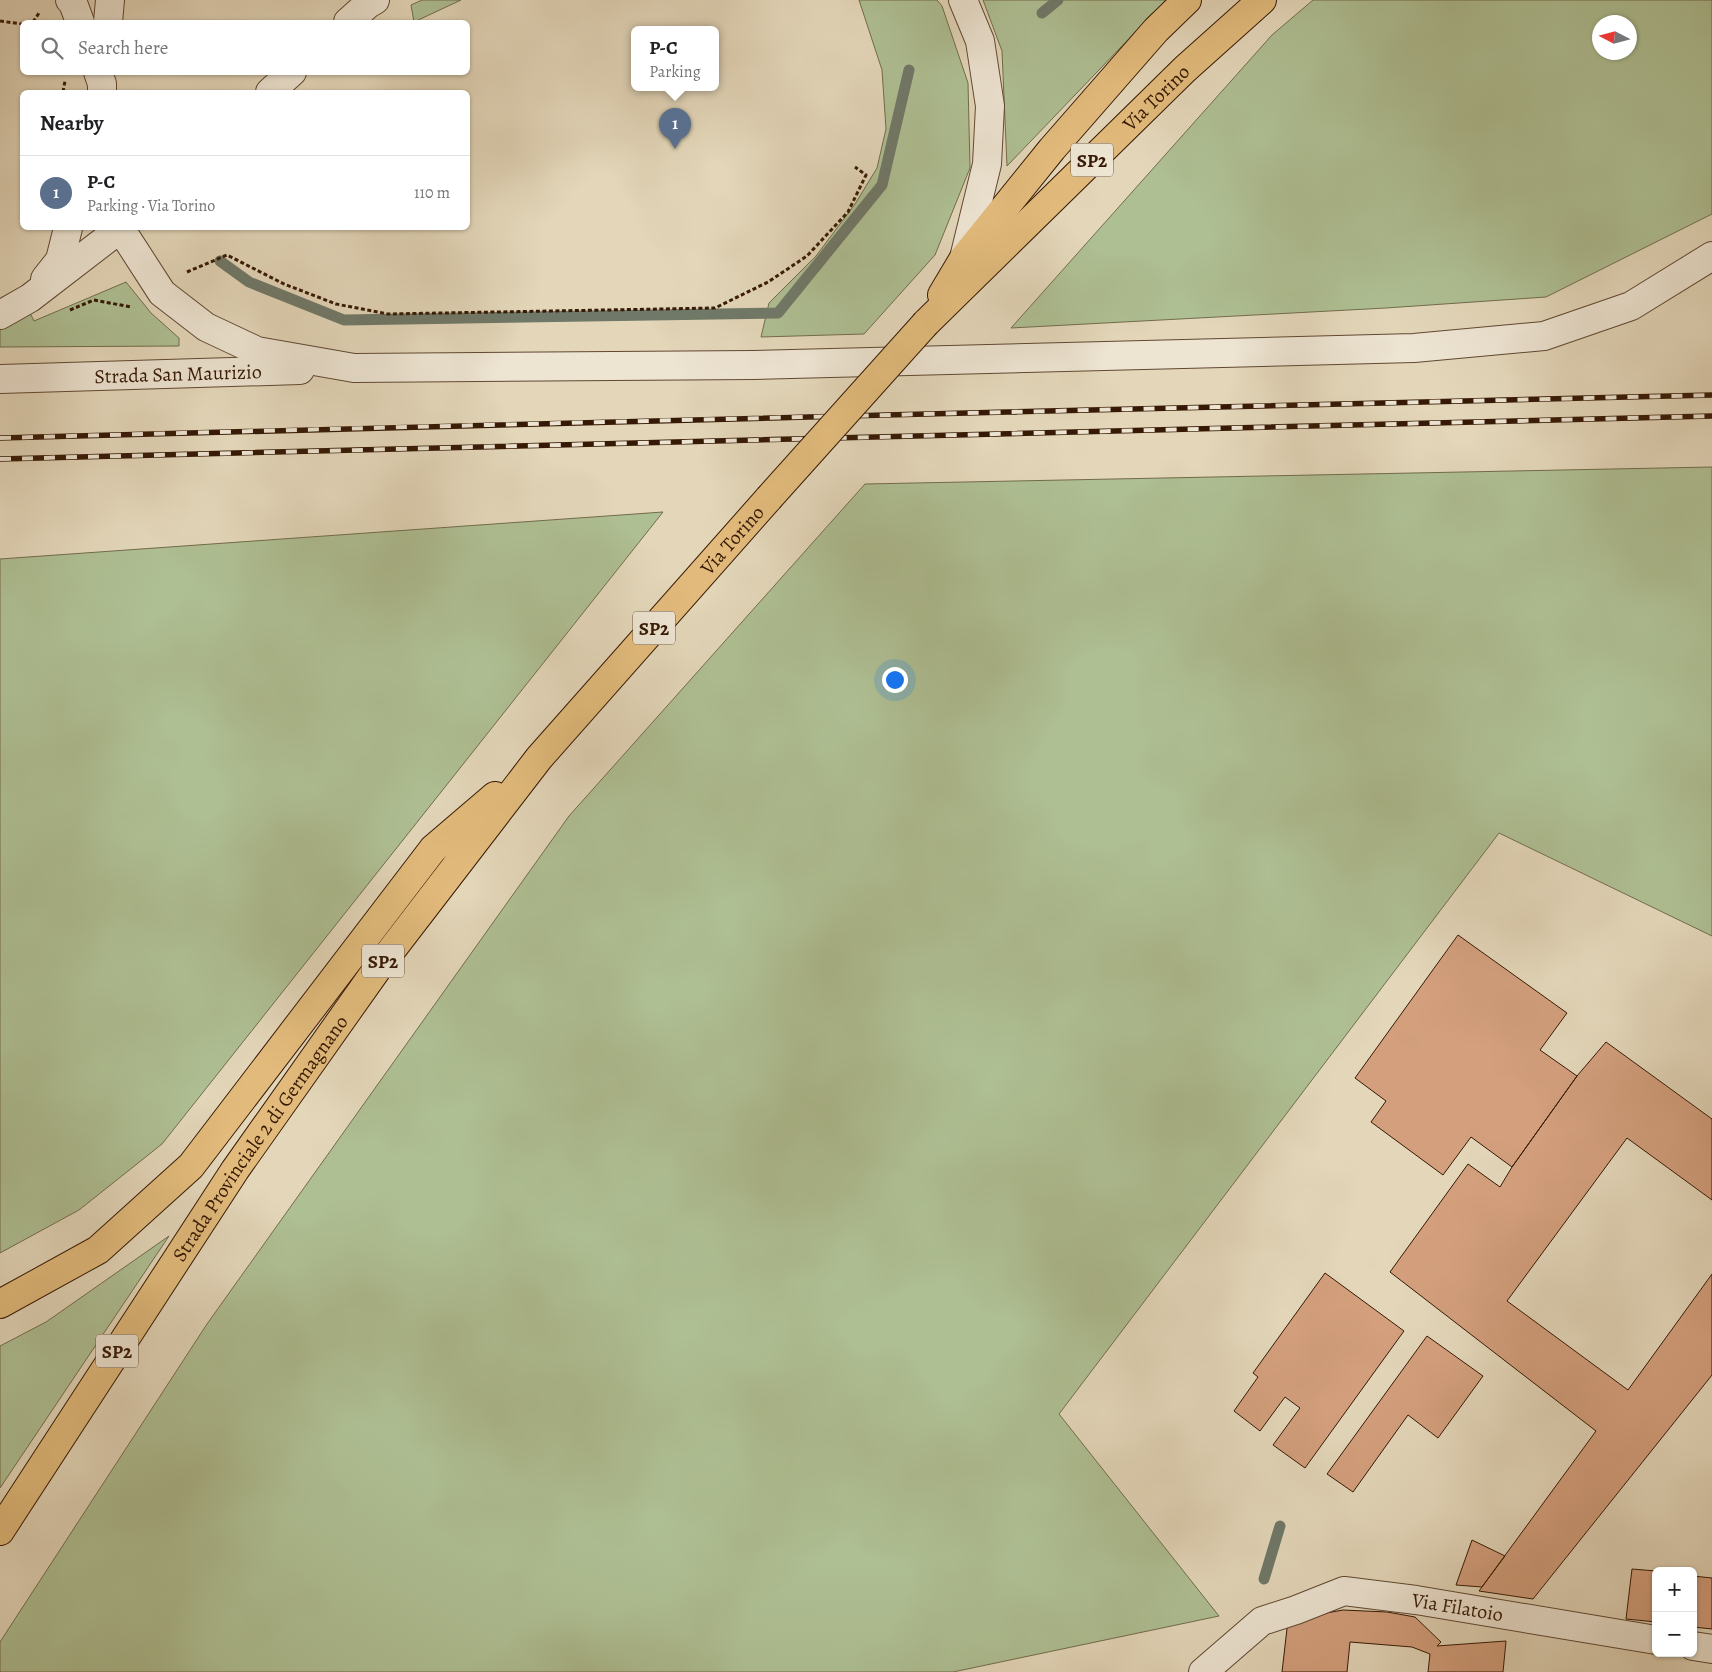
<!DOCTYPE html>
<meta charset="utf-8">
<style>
:root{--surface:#fff;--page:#f2f2f2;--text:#202124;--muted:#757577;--line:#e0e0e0;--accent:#7c3aed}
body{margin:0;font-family:Alegreya,serif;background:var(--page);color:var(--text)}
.controls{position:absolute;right:15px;bottom:15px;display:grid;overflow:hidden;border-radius:8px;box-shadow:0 1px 4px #0004}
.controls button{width:45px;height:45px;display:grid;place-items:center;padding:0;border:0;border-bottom:1px solid var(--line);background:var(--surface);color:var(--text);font:25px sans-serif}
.compass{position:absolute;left:1592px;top:15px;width:45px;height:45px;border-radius:50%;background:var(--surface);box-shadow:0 1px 4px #0004;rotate:276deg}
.you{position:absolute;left:894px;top:679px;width:18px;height:18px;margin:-12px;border:4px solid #fff;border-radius:50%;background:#1a73e8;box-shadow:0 0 0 8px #1a73e833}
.badge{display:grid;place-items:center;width:32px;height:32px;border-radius:50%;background:var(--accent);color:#fff;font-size:16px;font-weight:700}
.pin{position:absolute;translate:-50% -41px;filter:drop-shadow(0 1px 2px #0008)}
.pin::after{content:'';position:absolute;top:26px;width:18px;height:15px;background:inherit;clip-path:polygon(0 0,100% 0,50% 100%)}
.popup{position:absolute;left:631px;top:26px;width:88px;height:65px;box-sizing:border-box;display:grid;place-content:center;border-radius:8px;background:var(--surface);filter:drop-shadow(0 1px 4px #0005);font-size:16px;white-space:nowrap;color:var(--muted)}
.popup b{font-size:19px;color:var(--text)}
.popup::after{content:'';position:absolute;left:50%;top:100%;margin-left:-10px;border:10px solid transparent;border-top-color:var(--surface)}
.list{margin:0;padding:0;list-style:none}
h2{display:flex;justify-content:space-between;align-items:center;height:65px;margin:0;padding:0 20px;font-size:21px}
h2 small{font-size:16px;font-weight:400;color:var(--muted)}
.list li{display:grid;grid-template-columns:32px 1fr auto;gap:15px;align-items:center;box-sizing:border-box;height:75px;padding:0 20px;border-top:1px solid var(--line)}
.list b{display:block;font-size:19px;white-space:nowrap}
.list p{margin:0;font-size:16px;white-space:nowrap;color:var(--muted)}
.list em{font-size:16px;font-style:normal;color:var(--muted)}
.icon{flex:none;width:28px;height:28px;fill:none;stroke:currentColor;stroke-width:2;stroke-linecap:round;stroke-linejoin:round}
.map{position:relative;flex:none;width:1712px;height:1672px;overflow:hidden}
.search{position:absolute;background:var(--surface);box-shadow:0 1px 4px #0004;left:20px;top:20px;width:450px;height:55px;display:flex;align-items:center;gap:12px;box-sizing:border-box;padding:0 18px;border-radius:8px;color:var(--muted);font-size:19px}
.panel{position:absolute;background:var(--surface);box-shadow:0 1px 4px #0004;left:20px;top:90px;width:450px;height:140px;border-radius:8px}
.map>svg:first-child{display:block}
.green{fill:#aebf93;stroke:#726c4c;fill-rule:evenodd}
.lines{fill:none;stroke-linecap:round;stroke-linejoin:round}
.stream{stroke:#707969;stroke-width:11}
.building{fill:#d39f7d;stroke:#361905}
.minor-casing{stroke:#614832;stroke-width:30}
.major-casing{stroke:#361905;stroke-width:30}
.path{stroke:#361905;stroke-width:3;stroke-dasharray:4 2.5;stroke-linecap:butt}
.minor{stroke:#ede4d2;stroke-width:28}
.major{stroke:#e2bb7c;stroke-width:28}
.rail-casing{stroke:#361905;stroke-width:5.5}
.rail{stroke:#ede4d2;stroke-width:4;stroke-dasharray:11;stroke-linecap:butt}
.major-bridge-casing{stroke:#361905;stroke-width:30;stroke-linecap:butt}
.major-bridge{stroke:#e2bb7c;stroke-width:28}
.labels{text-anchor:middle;stroke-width:4.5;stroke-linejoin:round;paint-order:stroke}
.shield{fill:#ede4d2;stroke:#6d5642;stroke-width:1}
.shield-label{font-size:19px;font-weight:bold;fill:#361905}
.street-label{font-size:20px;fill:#361905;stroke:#ede4d2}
</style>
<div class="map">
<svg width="1712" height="1672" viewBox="0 0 1712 1672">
<rect width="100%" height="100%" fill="#e3d6b9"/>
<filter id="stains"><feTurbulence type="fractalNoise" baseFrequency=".004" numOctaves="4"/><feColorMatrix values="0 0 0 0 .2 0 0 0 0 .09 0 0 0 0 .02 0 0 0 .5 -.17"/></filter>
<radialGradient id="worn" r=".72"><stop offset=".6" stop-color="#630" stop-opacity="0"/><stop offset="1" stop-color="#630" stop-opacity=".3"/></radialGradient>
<path class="green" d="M422 0H461L414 22 411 5Z
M859 0H937L942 6 968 83 970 168 935 255 864 334 761 337 769 303 816 256 855 204 877 168 886 129 882 70Z
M983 0H1166L1007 166 1002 51Z
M1313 0H1712V214L1546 297 1386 308 1011 328 1272 35ZM1630 22V52H1600V22Z
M126 282 151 313 179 338V346L0 347V330L30 313 34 321Z
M1712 467V936L1499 833 1059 1414 1219 1616 953 1672H0V1642L207 1324 569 816 865 484Z
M663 512 162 1144 79 1210 0 1253V559Z
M169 1236 0 1488V1346L46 1322Z"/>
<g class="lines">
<path class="stream" d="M1042 13 1058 0
M220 261 249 282 344 320 778 313 882 185 909 70
M1264 1579 1280 1526"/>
</g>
<path class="building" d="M1458 935 1567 1013 1540 1050 1577 1076 1512 1167 1471 1137 1443 1175 1371 1122 1386 1101 1355 1078Z
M1606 1042 1712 1119V1200L1627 1138 1507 1301 1628 1390 1712 1274V1375L1533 1599 1479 1591 1596 1431 1390 1272 1468 1164 1500 1187 1512 1167 1577 1076Z
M1325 1273 1404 1331 1305 1468 1273 1445 1300 1408 1285 1397 1260 1431 1234 1411 1258 1377 1253 1373Z
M1427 1336 1483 1376 1438 1438 1408 1415 1353 1492 1327 1474Z
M1472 1540 1505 1556 1482 1587 1456 1585Z
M1632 1569 1656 1571V1622L1626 1619Z
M1693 1576 1712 1578V1629L1693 1627Z
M1343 1610 1387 1612 1415 1617 1441 1642 1437 1646 1506 1641 1503 1672H1428L1430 1654 1412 1647 1350 1642 1347 1672H1282L1288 1620Z"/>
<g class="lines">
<g class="minor-casing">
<g id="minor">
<path d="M70 0 73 3 80 22"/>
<path d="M963 0 980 41 990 106 987 164 964 258"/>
<path d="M108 22 110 0"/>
<path d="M348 22 368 4 375 0"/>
<path d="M98 72 102 84V92"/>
<path d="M270 92 292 72"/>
<path d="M120 228 162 293 206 327 257 351 354 368 753 365 1414 348 1544 336 1631 306 1712 256"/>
<path d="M45 279 60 260 68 228"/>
<path d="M0 315 30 298 121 228"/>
<path id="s1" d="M0 379 300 370"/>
<path d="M1693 1646 1712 1649"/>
<path id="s2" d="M1203 1672 1262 1621 1296 1610 1344 1591 1416 1600 1656 1640"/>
</g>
</g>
<g class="major-casing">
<g id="major">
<path d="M942 295 964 258 1052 149 1156 30 1187 0"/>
<path id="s3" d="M926 323 1185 69 1262 0"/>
<path d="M0 1304 98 1250 191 1166 433 849 495 796"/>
<path id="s4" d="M0 1531 235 1170 380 965 539 758 769 498"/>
</g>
</g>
<path class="path" d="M0 21 22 24
M33 22 39 13
M63 92 65 81
M187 272 227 255 284 284 336 304 388 314 715 308 768 282 807 256 848 212 866 175 855 167
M70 310 94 300 131 307"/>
<use href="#minor" class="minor"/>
<use href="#major" class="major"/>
<g class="rail-casing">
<path id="rail" d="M0 438C571 422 1141 409 1712 395
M0 459 1712 416"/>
</g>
<use href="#rail" class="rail"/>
<g class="major-bridge-casing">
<path id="major-bridge" d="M769 498 926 323"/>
</g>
<use href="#major-bridge" class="major-bridge"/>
</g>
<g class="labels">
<g class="shield">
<rect x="1071" y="143.5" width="42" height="33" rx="4"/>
<rect x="633" y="611.5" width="42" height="33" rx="4"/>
<rect x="362" y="944.5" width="42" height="33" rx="4"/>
<rect x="96" y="1334.5" width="42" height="33" rx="4"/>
</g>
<g class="shield-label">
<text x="1092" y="167">SP2</text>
<text x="654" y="635">SP2</text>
<text x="383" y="968">SP2</text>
<text x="117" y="1358">SP2</text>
</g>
<g class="street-label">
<text dy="7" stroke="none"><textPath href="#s3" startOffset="322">Via Torino</textPath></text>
<text dy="7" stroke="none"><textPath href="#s1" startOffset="178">Strada San Maurizio</textPath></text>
<text dy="7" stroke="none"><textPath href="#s4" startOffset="1234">Via Torino</textPath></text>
<text dy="7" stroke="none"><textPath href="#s4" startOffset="471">Strada Provinciale 2 di Germagnano</textPath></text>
<text dy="7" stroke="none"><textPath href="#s2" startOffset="280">Via Filatoio</textPath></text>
</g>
</g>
<rect width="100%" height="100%" filter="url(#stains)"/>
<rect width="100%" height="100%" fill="url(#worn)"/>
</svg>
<div class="controls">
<button>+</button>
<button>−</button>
</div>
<svg class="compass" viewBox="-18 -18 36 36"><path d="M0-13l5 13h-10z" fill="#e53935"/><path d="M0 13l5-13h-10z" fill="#757577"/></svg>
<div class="you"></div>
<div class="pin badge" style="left:675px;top:149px;background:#5c6f8a">1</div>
<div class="popup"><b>P-C</b>Parking</div>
<div class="search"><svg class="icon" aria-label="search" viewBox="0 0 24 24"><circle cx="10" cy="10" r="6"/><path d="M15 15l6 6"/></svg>Search here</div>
<section class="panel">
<h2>Nearby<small></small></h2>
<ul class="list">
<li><span class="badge" style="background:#5c6f8a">1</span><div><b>P-C</b><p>Parking · Via Torino</p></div><em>110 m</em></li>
</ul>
</section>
</div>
